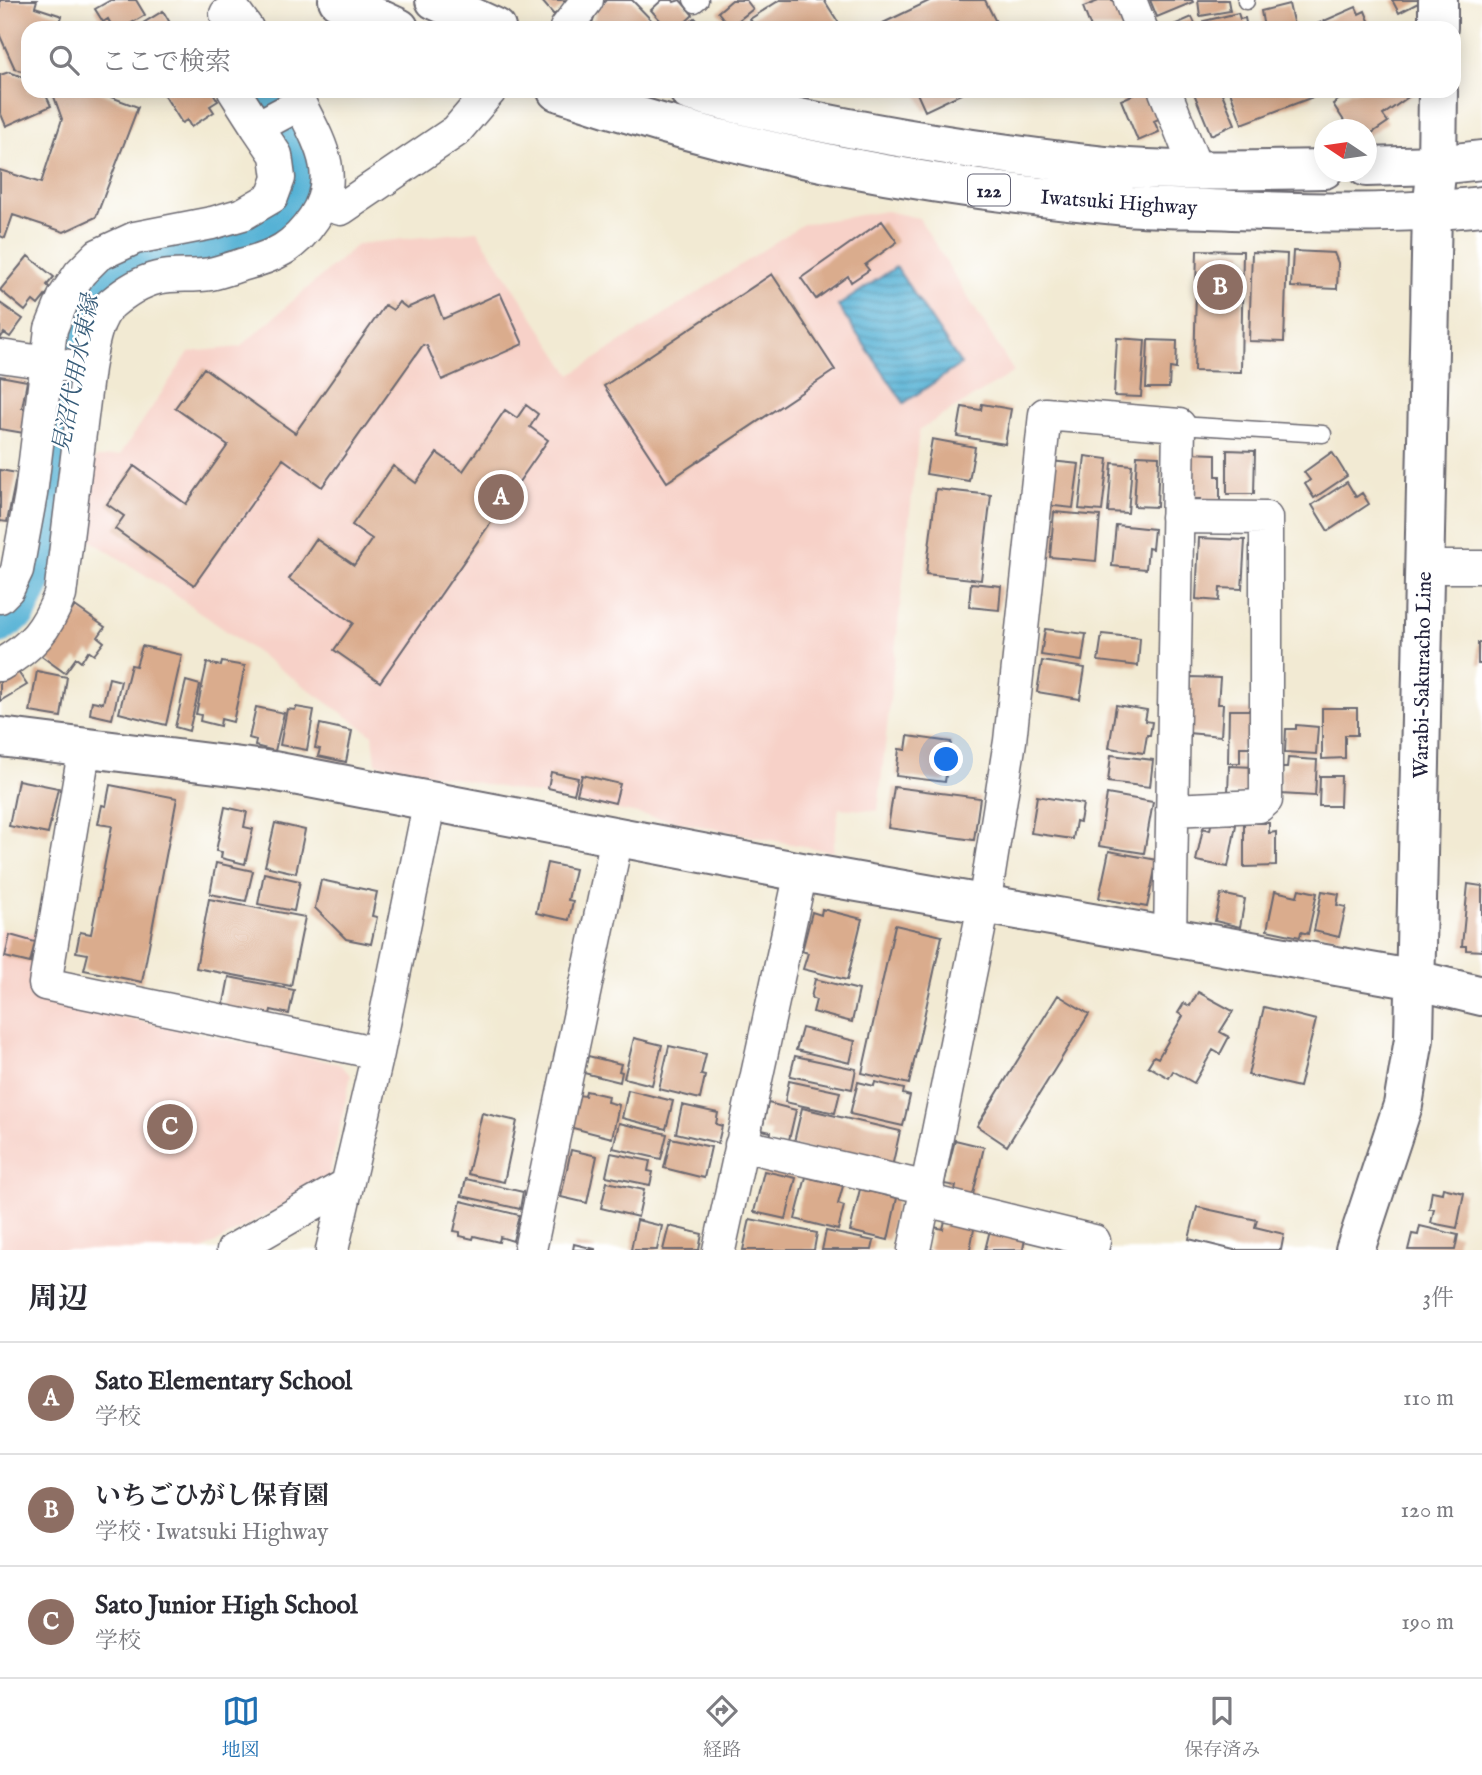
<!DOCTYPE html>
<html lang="ja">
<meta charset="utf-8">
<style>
:root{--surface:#fff;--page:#f7f7f7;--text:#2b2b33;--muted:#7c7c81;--line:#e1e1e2;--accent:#1f6fb2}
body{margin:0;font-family:"IM FELL English","Noto Serif JP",serif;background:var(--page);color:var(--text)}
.compass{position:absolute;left:1314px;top:119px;width:63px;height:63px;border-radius:50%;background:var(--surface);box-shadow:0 4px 18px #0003;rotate:283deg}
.you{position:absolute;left:947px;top:760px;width:24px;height:24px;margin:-18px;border:5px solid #fff;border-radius:50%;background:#1a73e8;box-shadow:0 0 0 10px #1a73e833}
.badge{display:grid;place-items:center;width:46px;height:46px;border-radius:50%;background:var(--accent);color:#fff;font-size:23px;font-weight:700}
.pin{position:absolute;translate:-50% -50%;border:4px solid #fff;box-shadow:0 2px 7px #0006}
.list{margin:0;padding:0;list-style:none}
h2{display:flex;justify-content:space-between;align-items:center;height:91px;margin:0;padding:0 28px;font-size:30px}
h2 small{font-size:23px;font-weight:400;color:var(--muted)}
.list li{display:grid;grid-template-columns:46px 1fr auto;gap:21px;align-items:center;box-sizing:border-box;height:112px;padding:0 28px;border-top:2px solid var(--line)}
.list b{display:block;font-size:26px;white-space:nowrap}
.list p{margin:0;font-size:23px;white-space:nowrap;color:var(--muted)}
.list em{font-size:23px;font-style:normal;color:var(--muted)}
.icon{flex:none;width:38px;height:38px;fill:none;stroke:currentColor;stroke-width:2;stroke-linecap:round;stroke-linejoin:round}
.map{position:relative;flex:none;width:1482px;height:1250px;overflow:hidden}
.search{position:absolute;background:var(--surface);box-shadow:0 4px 18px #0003;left:21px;right:21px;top:21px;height:77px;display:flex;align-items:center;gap:18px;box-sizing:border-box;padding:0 24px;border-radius:21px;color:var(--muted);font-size:26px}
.sheet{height:427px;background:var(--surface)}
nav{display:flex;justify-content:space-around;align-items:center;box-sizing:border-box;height:98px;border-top:2px solid var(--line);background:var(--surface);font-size:19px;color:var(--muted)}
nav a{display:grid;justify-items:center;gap:4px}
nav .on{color:var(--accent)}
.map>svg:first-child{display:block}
.built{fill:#f7d1c8}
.water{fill:url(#water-rules);stroke:#3c6a88;stroke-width:2}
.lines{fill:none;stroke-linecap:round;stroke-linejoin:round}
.canal{stroke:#57b2d5;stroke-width:32}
.building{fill:#daac8d}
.lane-casing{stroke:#6b6870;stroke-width:19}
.street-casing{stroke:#6b6870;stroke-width:35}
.secondary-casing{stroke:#6b6870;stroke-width:42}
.highway-casing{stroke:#6b6870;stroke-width:42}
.lane{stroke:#fff;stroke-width:16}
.street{stroke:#fff;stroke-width:32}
.secondary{stroke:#fff;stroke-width:38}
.highway{stroke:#fff;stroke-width:38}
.labels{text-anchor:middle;stroke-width:5;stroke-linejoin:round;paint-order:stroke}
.shield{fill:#fff;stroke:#646476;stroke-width:2}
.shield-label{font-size:19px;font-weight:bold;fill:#22223b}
.street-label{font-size:21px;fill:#22223b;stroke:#fff}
.water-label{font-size:23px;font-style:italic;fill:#375c79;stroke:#fff}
</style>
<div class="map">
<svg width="1482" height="1250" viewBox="0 0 1482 1250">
<defs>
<pattern id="water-rules" width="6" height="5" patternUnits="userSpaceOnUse" patternTransform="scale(1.75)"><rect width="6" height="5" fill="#57b2d5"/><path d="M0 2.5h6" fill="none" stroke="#4890ae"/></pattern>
</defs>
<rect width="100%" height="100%" fill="#fff"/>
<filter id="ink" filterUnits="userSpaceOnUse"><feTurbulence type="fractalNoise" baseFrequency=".0143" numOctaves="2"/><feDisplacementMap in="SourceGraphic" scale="14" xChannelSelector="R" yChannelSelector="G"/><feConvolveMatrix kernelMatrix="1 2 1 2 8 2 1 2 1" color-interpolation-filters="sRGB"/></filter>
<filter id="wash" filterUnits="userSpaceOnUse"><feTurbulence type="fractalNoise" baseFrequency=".00686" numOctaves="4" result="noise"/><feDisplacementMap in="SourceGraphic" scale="28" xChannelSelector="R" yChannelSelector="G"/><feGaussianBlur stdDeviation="1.57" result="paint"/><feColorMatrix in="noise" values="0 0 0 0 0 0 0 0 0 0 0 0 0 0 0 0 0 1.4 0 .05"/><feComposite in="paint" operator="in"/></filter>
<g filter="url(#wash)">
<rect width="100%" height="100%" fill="#f2ead3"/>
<path class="built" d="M886 211 919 218 1014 372 919 430 878 811 839 808 833 852 376 763 373 735 167 589 84 536 95 458 120 455 189 352 240 347 358 244 477 231 571 375 803 224Z
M0 929 41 935 30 997 339 1064 351 1075 328 1180 203 1250H0Z"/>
<path class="water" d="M896 267 961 364 904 403 838 306Z"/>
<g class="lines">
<path class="canal" d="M0 628 21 613 40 571 75 345 83 307 93 283 110 271 138 258 261 238 283 219 297 199 304 171 277 111 264 91"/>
</g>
<g id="blocks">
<path class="building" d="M0 0H37L35 7 62 16 58 28H28V73L15 69 0 36Z
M111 0H136L145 15 123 28H113L108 19 103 22 95 9Z
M541 0H571L554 15Z
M606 0H632L659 28H596L592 24 597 10Z
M662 0H673L674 2 680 0 693 15 679 28H667L651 10Z
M732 0H746L753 9 730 27 718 12Z
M780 0H824L842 28H756L750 19Z
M931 0H985L997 24 989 28H886L883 23Z
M1101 0H1118L1129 28H1091L1083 7Z
M1150 0H1192L1193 2 1157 17Z
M1198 0H1228L1230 11 1200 16Z
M1392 0H1424L1399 13Z
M1289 4 1294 26 1264 28 1261 11Z
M1356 7 1359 14 1365 11 1372 28H1308Z
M163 11 173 28H135Z
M1238 13 1240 19 1245 18 1247 28H1205L1204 21Z
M1192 17 1197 28H1167Z
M695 18 704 28H683Z
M9 72 28 79V91H44L51 106 6 126 0 112V75Z
M52 91H95L138 107 96 217 64 232 13 215 5 238 0 236V170L41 183 62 119Z
M166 91H212L218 101 210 106 214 112 191 127 187 120 182 123 163 93Z
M916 91H967L925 111Z
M1141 91H1155L1165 116 1154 121 1159 132 1138 141 1121 100Z
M1193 91H1221L1235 124 1211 135Z
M1230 91H1311L1313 97 1242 124Z
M1350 91H1413L1414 93 1383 115 1388 122 1366 137V130H1350L1333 104Z
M882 221 897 242 865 265 869 270 851 282 848 276 816 299 801 278Z
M1197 250 1243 251 1241 372 1194 371Z
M1293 251 1334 253 1338 263 1337 289 1291 287Z
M1252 252 1287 254 1284 342 1249 341Z
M28 256 54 277 47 285 51 289 38 305 33 301 25 311 0 290Z
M772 274 835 370 667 482 604 386Z
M500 293 523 344 442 380 427 346 423 345 322 487 283 459 194 585 115 529 124 516 107 504 134 466 186 504 228 445 175 408 204 368 295 433 385 305 393 310 399 302 407 308 434 296 443 319Z
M0 303 23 319 10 337 4 333 0 339Z
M1117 338 1145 340 1141 397 1114 396Z
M1148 340 1177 341 1176 369 1170 368 1169 388H1146Z
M0 376 27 381 22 408H28L24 433 0 429Z
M982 404 1011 409 1005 444 957 436 962 407 981 410Z
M526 405 538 414 530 427 548 440 380 682 334 650 353 623 289 579 316 539 354 565 372 539 352 525 393 466 416 483 437 453 463 471 505 410 517 418Z
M932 439 975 447 969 481 926 474Z
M1227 450 1255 451 1254 494H1227Z
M1332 452 1347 476 1314 498 1305 484 1310 480 1304 472Z
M1189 453 1216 454V476H1220V505L1199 504 1200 499H1188Z
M1137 455 1159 456 1157 507 1134 506Z
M1085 456 1108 459 1102 511 1079 509Z
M1050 461 1079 464 1073 508 1045 505Z
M1112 463 1132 465 1128 513 1108 512Z
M0 470 17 473 7 522 0 521Z
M1347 482 1356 497 1362 493 1369 504 1328 531 1312 505Z
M936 489 991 495 981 580 926 574Z
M1054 512 1100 516 1096 561 1050 557Z
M1116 525 1154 529 1152 549 1148 548 1146 569 1112 566Z
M1199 538 1245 540 1242 589 1220 588 1219 601 1196 599Z
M971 583 1001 586 999 610 969 607Z
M75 606 105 627 98 637 104 642 94 655 88 651 81 662 76 658 65 673 40 655Z
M1045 629 1086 634 1082 661 1041 655Z
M1102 634 1140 638 1138 666 1098 661Z
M1478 643H1482V664H1478Z
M142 646 182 655 166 725 119 713 131 665 136 666Z
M1042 661 1085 668 1080 699 1037 692Z
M222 662 245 666 233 722 221 719 220 726 200 721 201 715 196 714 207 663 221 666Z
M14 666 27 685 0 701V675Z
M37 671 67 677 61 717 30 712Z
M1191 677 1220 678 1218 704H1223L1221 736 1188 733Z
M109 678 121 681 112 719 90 714 92 701 103 703Z
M186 681 200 685 189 731 175 727Z
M1116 705 1147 710 1145 721 1152 722 1150 735H1147L1144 753 1109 748Z
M256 707 284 713 275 751 255 746 256 740 249 738Z
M296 707 314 710 307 750 280 745 287 709 295 710Z
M1322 708H1357V735H1345V758L1322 759Z
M1229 710H1257L1256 747H1240V763H1228Z
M320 724 352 731 346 762 318 756 320 749 315 748Z
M1296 725 1318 727 1316 754 1285 752 1286 729H1296Z
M908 736 951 742 945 782 896 776 899 749 906 750Z
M1111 755 1153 760 1150 787 1108 782Z
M1288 758 1317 760 1315 796 1280 794 1281 768H1287Z
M1229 766 1256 767V782L1246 794 1228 793Z
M551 772 578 778 574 794 548 788Z
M582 775 620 784 615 803 577 794Z
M1320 776H1341L1340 806H1319Z
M18 780 58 788 48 834 9 826Z
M110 785 177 798 142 982 84 970 88 954 76 952 80 932 91 934 112 826 98 824 102 805 106 806Z
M894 787 980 798 974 840 888 828Z
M1107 794 1153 802 1144 853 1099 846Z
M1037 796 1083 804 1080 822 1076 821 1073 839 1031 833Z
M225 807 247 812 244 827 253 829 245 864 221 858 222 852 216 851Z
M1212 820 1236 825 1228 867 1196 861 1203 828 1210 830Z
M275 823 305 830 296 873 265 866Z
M1244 823H1269V833L1276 832V866L1244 867Z
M1109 851 1157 860 1147 907 1099 898Z
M216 863 253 871 246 901 210 894Z
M547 863 575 869 568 900 573 901 569 920 536 913Z
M264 873 300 881 294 911 258 904Z
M321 880 377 892 372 916 377 917 371 944 346 939 315 908Z
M1468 884 1482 886V951L1466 950V946H1462Z
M1299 889 1317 893 1308 934 1301 932 1300 937 1267 930 1275 891 1297 896Z
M1322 891 1339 894 1337 905 1346 907 1339 937 1314 931Z
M1221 894 1245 899 1240 927 1215 921Z
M209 899 305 917 291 986 196 968Z
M822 909 862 919 847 980 803 969 808 953 802 951 812 912 821 915Z
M895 925 942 936 909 1084 862 1073Z
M10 935 35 942 30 963 5 957Z
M229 977 294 990 289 1014 271 1010 269 1018 223 1008Z
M815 979 859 990 852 1022 813 1012 816 1000 811 998Z
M1198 992 1233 1011 1220 1032 1229 1037 1220 1054 1213 1050 1194 1083 1173 1071 1169 1078 1148 1066 1154 1056 1158 1058 1183 1016 1178 1013 1184 1003 1190 1006Z
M1058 995 1089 1014 1007 1146 977 1126Z
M1264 1007 1316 1020 1299 1087 1248 1075Z
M802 1028 855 1041 850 1063 796 1050Z
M634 1038 662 1045 652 1085 624 1078Z
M669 1046 706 1054 701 1075 705 1076 700 1099 659 1089Z
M588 1056 621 1064 619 1071 622 1072 620 1082 584 1073Z
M795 1056 856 1069 852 1089 790 1076Z
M789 1081 840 1092 835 1113 785 1102Z
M858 1082 874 1086 875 1082 904 1089 903 1094 910 1096 903 1126 850 1114Z
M628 1090 673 1101 666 1129 622 1118Z
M586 1091 608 1096 607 1102 619 1105 612 1138 569 1127 577 1095 585 1096Z
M768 1103 796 1110 788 1144 770 1140 771 1132 762 1130Z
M682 1105 718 1113 716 1124 722 1126 718 1143 676 1133Z
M802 1108 900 1131 892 1167 793 1146Z
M482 1113 517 1121 504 1182 468 1174Z
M619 1123 667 1134 661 1159 613 1148Z
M671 1138 711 1147 704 1178 664 1168Z
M955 1140 984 1147 972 1199 954 1195 956 1186 944 1184Z
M571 1150 597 1156 587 1203 561 1197Z
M611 1153 650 1161 648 1171 653 1172 650 1185 606 1176Z
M764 1171 796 1178 786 1219 754 1212Z
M806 1177 843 1186 838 1204 844 1206 838 1230 795 1219Z
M466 1179 523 1192 520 1209 462 1196Z
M607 1182 644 1190 638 1217 601 1208Z
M1443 1188 1464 1193 1457 1228 1431 1223 1434 1209H1429L1432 1191 1442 1193Z
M860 1189 897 1198 888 1240 850 1231Z
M461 1201 519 1215 513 1241 500 1237 499 1242 474 1236 473 1239 460 1236V1232L454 1231Z
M1197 1207 1257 1220 1255 1227 1284 1234 1281 1250H1234L1189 1239Z
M946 1217 975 1224 970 1250H929L934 1227 943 1229Z
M750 1219 817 1233 814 1250H743Z
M637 1220 662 1226 657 1250H631Z
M669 1226 702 1234 699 1250H663Z
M1420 1226 1458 1235 1455 1250H1408L1412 1234 1418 1235Z
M990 1230 1025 1238 1023 1250H985Z
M826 1231 874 1241 872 1250H822Z
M574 1244 595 1249V1250H573Z"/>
</g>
</g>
<g filter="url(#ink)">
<use href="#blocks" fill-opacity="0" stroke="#6b6870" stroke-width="2"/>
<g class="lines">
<g class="lane-casing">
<path id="lane" d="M692 0 695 4 700 0
M1246 0V1
M1179 425 1323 434"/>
</g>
<g class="street-casing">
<path id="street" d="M1130 0 1141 28
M226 14 234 10 247 28
M566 28 587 0
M1165 91 1196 169
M323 204 341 209 456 131 490 91
M0 356 70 366
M1424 567H1482
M0 597 8 589 17 570 31 494 51 329 64 297 80 273 98 255 135 238 212 223 243 214 272 197 279 178 276 155 257 127
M0 665C33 646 46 630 60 595L88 368C92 347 95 320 111 304 124 293 140 282 157 278 174 274 193 277 210 274 220 272 231 268 241 265 275 256 294 248 314 218 341 177 320 143 300 104L257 127 234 91
M85 746 45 984 378 1053
M1172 810 1259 806 1266 800V518L1177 517
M741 1145 928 1188
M925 1200 1094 1241 1092 1250
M233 1250 346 1185
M332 1250 378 1053 430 800
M530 1250 617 837
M719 1250 801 872
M914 1250 984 905 1010 741 1045 414 1179 425 1170 938"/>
</g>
<g class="secondary-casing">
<path id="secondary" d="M1438 28V0
M0 737 273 771 801 872 1416 980 1482 996
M1355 1250 1403 1105 1414 1039 1432 211 1437 165 1438 91"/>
</g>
<g class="highway-casing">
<path id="highway" d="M338 0 399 28
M435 0 496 28
M557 91C744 154 931 188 1127 206 1162 209 1198 208 1233 210 1316 213 1400 215 1482 206
M689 91C778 116 868 133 959 147 1015 155 1072 164 1128 168 1193 172 1259 170 1324 169
M1366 167 1437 165 1482 160"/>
</g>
<use href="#lane" class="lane"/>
<use href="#street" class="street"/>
<use href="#secondary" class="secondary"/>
<use href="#highway" class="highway"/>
</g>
</g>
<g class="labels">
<rect class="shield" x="968" y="174.5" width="42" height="31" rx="5"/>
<g class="shield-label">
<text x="989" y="197">122</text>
</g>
<g class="street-label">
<text transform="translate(1119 202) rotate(4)" y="7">Iwatsuki Highway</text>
<text transform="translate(1422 675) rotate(-89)" y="7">Warabi-Sakuracho Line</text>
</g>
<g class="water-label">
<text transform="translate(75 374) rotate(-79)" y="8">見沼代用水東縁</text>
</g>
</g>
</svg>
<svg class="compass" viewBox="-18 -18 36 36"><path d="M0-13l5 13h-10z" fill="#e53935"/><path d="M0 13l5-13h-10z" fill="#7c7c81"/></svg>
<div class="you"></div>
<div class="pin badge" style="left:501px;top:497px;background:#8d6e63">A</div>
<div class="pin badge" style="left:1220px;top:287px;background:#8d6e63">B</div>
<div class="pin badge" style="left:170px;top:1127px;background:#8d6e63">C</div>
<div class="search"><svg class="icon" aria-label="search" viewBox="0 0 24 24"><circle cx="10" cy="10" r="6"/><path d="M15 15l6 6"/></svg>ここで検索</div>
</div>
<section class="sheet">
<h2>周辺<small>3件</small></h2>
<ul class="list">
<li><span class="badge" style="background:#8d6e63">A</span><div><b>Sato Elementary School</b><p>学校</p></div><em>110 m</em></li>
<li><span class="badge" style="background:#8d6e63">B</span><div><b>いちごひがし保育園</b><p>学校 · Iwatsuki Highway</p></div><em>120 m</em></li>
<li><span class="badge" style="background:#8d6e63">C</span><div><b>Sato Junior High School</b><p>学校</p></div><em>190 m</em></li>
</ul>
</section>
<nav>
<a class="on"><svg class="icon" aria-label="map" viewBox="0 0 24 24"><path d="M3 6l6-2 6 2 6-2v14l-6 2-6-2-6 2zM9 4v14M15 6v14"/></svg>地図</a>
<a><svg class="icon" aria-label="directions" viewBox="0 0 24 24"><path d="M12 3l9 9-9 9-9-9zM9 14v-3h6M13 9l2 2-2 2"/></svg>経路</a>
<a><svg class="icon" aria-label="saved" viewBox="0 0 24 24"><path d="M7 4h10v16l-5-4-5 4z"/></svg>保存済み</a>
</nav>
